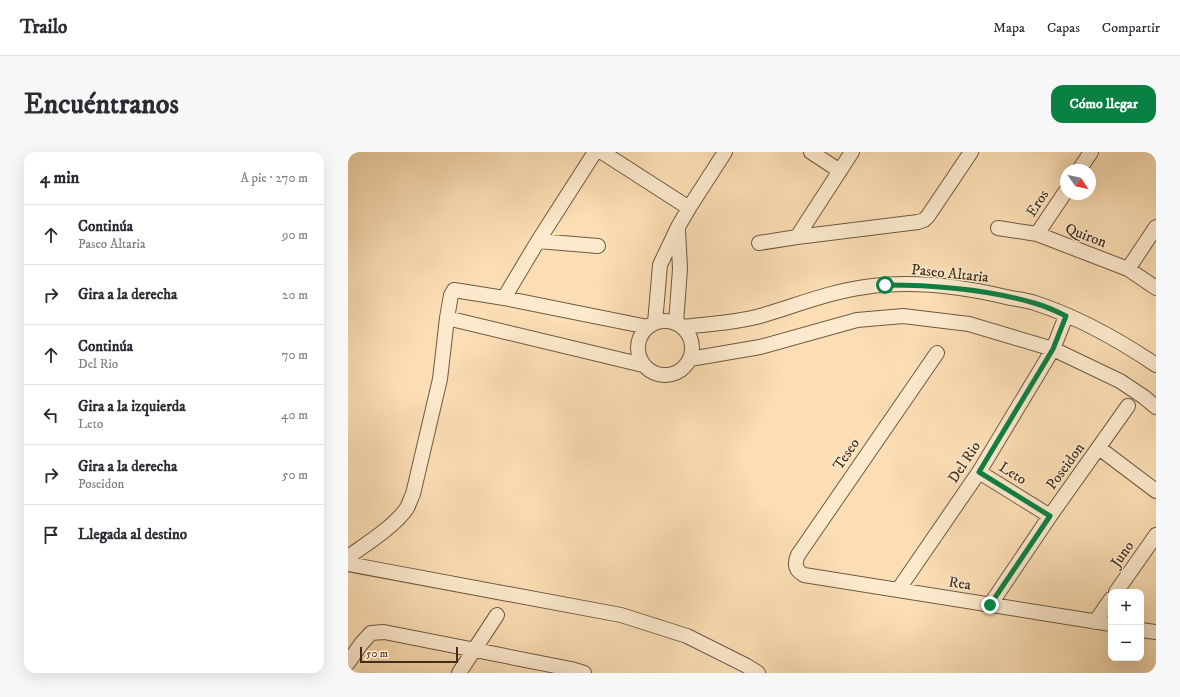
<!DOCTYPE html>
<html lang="es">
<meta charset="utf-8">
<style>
:root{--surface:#fff;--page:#f7f7f7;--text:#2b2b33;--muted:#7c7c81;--line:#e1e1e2;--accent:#0b8043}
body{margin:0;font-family:"IM FELL DW Pica",serif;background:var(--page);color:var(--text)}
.controls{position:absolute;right:12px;bottom:12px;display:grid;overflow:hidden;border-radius:8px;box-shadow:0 4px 16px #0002}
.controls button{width:36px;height:36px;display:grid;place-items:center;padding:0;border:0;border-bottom:1px solid var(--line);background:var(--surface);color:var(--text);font:20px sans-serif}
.compass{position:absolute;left:712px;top:12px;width:36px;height:36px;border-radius:50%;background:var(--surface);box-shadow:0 4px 16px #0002;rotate:124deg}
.scale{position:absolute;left:12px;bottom:10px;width:98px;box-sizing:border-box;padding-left:4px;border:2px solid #3f2e1c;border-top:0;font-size:11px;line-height:14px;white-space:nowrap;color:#3f2e1c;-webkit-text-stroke:3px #fdeace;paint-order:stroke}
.stop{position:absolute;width:12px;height:12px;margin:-9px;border:3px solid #0b8043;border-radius:50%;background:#fff}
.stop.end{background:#0b8043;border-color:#fff;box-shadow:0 1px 4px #0008}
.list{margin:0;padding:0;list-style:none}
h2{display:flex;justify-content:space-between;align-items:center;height:52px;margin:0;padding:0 16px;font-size:17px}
h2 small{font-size:13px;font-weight:400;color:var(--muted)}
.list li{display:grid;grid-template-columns:26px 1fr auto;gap:12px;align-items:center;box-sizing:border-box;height:60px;padding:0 16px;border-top:1px solid var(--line)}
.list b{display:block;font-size:15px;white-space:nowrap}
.list p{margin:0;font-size:13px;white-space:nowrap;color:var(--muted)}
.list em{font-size:13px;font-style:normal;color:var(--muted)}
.icon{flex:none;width:22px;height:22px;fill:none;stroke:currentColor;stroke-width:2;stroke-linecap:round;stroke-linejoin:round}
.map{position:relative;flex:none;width:808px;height:521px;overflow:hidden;border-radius:12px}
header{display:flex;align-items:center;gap:24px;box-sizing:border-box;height:56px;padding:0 20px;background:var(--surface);border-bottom:1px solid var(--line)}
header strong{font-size:19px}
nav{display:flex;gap:22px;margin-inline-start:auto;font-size:14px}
.intro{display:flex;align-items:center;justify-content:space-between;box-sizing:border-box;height:96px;padding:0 24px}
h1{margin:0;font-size:28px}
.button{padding:10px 18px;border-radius:12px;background:var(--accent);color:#fff;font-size:14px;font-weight:700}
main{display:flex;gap:24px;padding:0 24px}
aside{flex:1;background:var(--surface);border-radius:12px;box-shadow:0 4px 16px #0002}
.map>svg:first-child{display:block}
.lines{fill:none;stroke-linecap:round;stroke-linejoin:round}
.minor-casing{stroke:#6e5a42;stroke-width:16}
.minor{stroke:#fdeace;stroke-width:14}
.route{stroke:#0b8043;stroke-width:5}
.labels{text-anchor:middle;stroke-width:3;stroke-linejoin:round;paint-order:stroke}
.street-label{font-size:15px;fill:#3f2e1c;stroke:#fdeace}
</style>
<header>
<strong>Trailo</strong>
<nav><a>Mapa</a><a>Capas</a><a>Compartir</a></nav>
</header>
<div class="intro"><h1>Encuéntranos</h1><a class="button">Cómo llegar</a></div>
<main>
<aside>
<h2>4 min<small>A pie · 270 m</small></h2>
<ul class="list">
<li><svg class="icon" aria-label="ahead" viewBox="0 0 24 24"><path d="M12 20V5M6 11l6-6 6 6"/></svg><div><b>Continúa</b><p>Paseo Altaria</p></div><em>90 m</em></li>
<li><svg class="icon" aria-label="right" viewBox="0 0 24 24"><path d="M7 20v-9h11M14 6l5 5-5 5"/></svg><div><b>Gira a la derecha</b></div><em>20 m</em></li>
<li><svg class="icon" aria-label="ahead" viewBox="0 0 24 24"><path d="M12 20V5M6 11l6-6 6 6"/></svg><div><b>Continúa</b><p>Del Rio</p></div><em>70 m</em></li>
<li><svg class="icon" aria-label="left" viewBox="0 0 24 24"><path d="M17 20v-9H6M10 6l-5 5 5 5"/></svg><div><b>Gira a la izquierda</b><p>Leto</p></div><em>40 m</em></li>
<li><svg class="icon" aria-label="right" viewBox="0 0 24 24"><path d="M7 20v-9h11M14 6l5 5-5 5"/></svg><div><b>Gira a la derecha</b><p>Poseidon</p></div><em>50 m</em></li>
<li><svg class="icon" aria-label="arrive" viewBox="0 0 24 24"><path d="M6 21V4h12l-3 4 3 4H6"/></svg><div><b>Llegada al destino</b></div></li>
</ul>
</aside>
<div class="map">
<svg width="808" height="521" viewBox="0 0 808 521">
<rect width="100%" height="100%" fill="#fcdeb4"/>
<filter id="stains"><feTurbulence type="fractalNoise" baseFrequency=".005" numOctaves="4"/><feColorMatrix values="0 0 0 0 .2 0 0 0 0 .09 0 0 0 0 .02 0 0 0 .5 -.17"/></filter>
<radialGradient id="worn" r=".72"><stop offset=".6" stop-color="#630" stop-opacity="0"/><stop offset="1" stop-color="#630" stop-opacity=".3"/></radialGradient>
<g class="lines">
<g class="minor-casing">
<path id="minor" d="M254 0 341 56
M463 0 492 19
M731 18 743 0
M650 76 689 82 780 117 808 136
M689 82 718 39
M449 85 504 0
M190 89 250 94
M411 91 449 85 570 70 576 68 580 64 623 0
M780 117 808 75
M156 146 190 89 247 0
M99 166 295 213
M290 196a27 27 0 1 1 54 0a27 27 0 1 1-54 0Z
M307 171 312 113 330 75 341 56 377 0
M328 171 332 117 330 77
M334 175C360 172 387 171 412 164 447 154 480 140 517 135 564 128 612 134 658 145 667 147 678 148 687 151 730 165 771 188 808 213
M589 201 450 403C446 412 447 418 456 423L763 472
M342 207 412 195 509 168 555 164 621 172 705 197 772 229 796 245 808 255
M751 296 808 339
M631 320 702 364
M0 405C18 392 47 374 59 356 61 352 63 346 65 342L92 227 99 166 103 143 106 138 156 146 300 175
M0 412 273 463 339 484 399 514 410 521
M550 438 631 320 705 197 718 164
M768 440 808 383
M642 453 702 364 780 254
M747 470 763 447
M793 478 808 480
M0 511 13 492 23 481 36 480 223 517 236 521
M111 521 149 463"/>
</g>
<use href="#minor" class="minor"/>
</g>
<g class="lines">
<path class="route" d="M537 133C588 133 638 137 686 151 697 154 708 159 718 164L705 197 631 320 702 364 642 453"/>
</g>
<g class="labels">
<g class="street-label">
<text transform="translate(689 51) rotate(-57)" y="5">Eros</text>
<text transform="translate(738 83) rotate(21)" y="5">Quiron</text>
<text transform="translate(602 121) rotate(6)" y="5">Paseo Altaria</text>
<text transform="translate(498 302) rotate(-56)" y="5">Teseo</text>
<text transform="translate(616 310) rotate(-57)" y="5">Del Rio</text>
<text transform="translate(717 314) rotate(-54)" y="5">Poseidon</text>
<text transform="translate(665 321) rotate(32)" y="5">Leto</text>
<text transform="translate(774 402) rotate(-55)" y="5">Juno</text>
<text transform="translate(612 431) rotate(9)" y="5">Rea</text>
</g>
</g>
<rect width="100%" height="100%" filter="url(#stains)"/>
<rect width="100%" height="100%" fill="url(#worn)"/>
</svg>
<div class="controls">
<button>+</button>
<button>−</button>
</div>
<svg class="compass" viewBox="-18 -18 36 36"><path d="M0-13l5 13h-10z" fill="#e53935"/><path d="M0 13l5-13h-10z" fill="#7c7c81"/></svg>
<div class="scale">50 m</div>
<div class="stop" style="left:537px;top:133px"></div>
<div class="stop end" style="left:642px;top:453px"></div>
</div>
</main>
